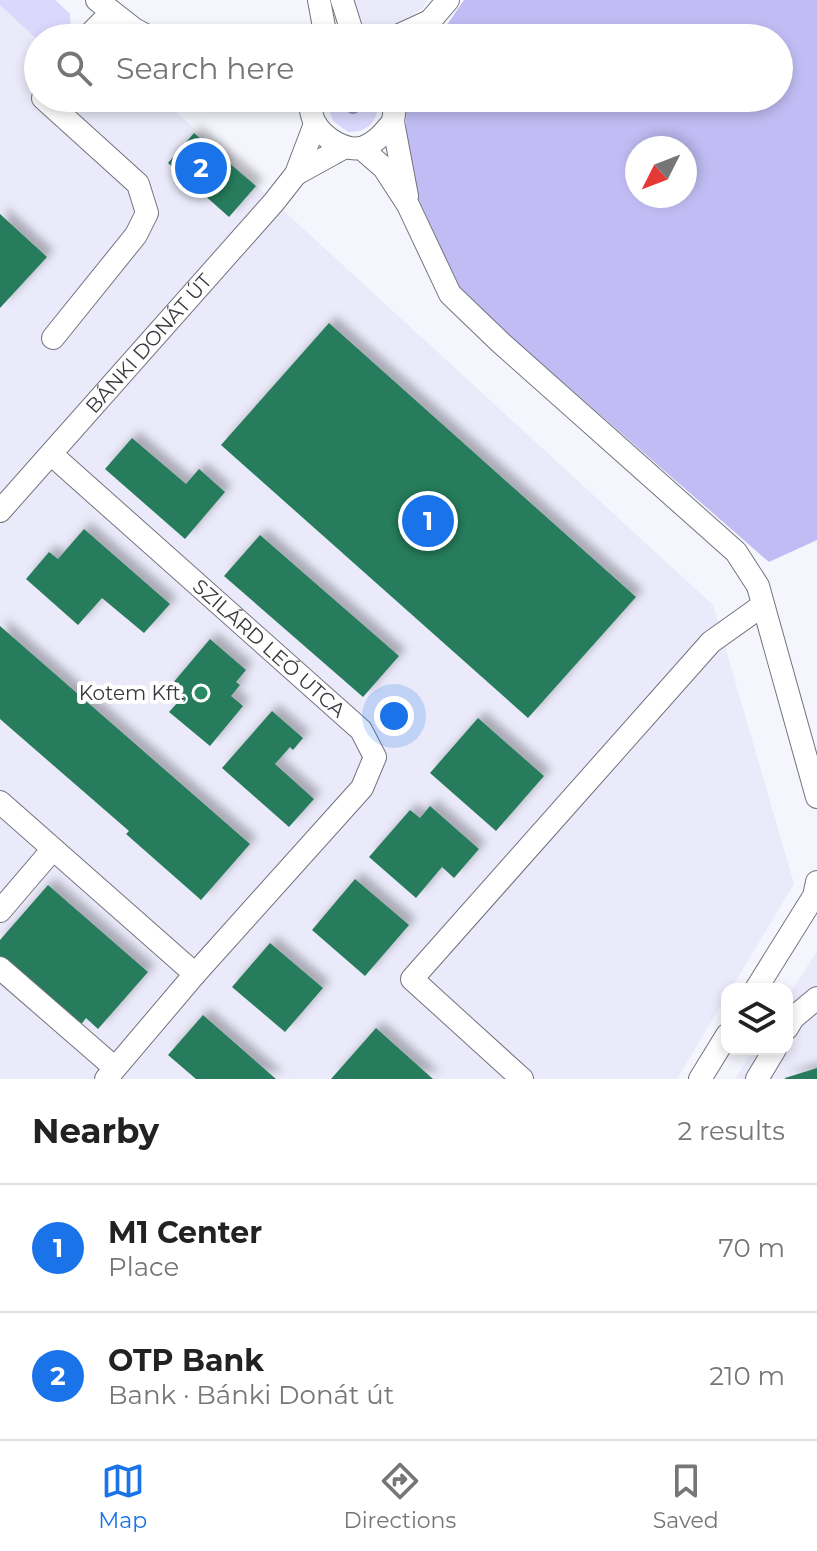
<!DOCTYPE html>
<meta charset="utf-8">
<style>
:root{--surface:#fff;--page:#f6f6f6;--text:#222;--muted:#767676;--line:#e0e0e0;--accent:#1a73e8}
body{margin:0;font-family:Montserrat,sans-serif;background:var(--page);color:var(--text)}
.controls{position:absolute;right:24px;bottom:24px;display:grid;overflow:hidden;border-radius:16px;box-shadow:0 4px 12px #0003}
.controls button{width:72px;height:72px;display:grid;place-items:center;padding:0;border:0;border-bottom:2px solid var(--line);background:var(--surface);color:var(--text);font:40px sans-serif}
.compass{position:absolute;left:625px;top:136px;width:72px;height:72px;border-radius:50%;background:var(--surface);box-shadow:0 4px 12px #0003;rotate:228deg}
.you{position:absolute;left:394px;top:716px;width:28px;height:28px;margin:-20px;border:6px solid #fff;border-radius:50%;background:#1a73e8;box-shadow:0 0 0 12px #1a73e833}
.badge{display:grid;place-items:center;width:52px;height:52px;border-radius:50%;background:var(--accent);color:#fff;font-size:26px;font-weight:700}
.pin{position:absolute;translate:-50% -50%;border:4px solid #fff;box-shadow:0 2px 8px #0006}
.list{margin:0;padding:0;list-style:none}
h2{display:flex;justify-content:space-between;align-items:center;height:104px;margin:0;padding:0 32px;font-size:34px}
h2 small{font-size:26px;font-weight:400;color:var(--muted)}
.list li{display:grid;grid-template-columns:52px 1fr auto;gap:24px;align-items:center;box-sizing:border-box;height:128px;padding:0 32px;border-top:2px solid var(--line)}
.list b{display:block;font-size:30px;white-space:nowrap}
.list p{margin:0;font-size:26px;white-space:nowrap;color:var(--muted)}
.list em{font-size:26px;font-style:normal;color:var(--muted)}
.icon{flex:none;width:44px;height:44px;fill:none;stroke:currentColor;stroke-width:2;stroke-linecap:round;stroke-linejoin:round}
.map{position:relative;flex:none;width:817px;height:1079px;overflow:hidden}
.search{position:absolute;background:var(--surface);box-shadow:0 4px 12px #0003;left:24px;right:24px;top:24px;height:88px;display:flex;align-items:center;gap:20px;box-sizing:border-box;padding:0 28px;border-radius:44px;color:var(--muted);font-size:30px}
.sheet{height:360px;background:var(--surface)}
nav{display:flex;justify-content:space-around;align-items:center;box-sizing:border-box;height:112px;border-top:2px solid var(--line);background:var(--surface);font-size:22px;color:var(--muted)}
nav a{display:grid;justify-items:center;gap:4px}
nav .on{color:var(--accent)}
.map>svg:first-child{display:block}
.built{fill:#eaeafa}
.green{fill:#dad8fc}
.forest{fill:#c1bdf4;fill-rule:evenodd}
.building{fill:#287c5b;filter:url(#shadow)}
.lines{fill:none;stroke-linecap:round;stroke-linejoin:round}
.minor-casing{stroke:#73737f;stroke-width:24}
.minor{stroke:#fff;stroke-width:22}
.tree{fill:#948cba}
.poi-dot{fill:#288b66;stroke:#fff;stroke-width:3}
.labels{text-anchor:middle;stroke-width:8;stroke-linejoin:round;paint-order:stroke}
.street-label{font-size:20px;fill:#38383d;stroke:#fff}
.poi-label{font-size:20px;fill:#38383d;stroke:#fff;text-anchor:end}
</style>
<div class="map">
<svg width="817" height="1079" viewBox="0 0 817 1079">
<defs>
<filter id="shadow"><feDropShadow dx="7" dy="-7" stdDeviation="4" flood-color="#0004"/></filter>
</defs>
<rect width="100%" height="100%" fill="#f5f5fd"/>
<path class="built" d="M0 0H55L70 14 71 38H38V98H161L713 605 794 884 731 989H727V995L677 1079H0Z
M348 0H427L422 9 392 28 356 24Z
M817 951V1079H735L754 1049H787V998Z"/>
<path class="green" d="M0 0H55L70 14 71 38 38 40 0 5Z
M325 98H377C381 118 369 133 348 132L333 121Z"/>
<path class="forest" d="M464 0H817V540L769 562 489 318 454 284 404 167 407 98H779V38H438ZM637 148H685V196H637Z"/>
<path class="building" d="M194 133 256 186 229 217 168 163Z
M0 214 47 257 0 308Z
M329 323 636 597 528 718 221 445Z
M132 438 186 484 199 469 225 492 185 539 105 469Z
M84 529 170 604 144 633 102 598 78 625 26 579 49 552 58 559Z
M260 535 399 656 363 697 224 576Z
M0 626 250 844 201 900 126 834 129 831 0 719Z
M210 639 246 670 236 682 240 685 231 696 243 706 210 746 169 712 179 701 167 690Z
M272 711 303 738 293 750 290 747 275 764 314 799 289 827 222 768Z
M478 718 544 776 496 831 430 773Z
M430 806 479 849 454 878 442 867 416 898 369 857 410 810 420 818Z
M355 879 409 925 365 976 312 930Z
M48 885 148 972 98 1029 86 1018 80 1026 0 957V940Z
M270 943 323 988 285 1032 232 987Z
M203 1015 276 1079H196L168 1055Z
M376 1028 433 1079H331Z
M817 1068V1079H785V1078Z"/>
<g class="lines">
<g class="minor-casing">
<g id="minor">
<path d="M97 0 134 29 151 38"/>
<path d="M319 0 326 38"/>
<path d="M342 0 354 38"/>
<path d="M86 38 112 12"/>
<path d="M393 38 430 21"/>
<path d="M421 38 430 21 448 0"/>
<path d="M43 98 138 184 147 213 136 235 53 338"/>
<path d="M309 98C310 106 311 116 315 123 323 138 347 153 364 147 377 142 384 132 393 122"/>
<path d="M396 98 393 122 407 196"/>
<path d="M361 148 384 168 408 205 450 294 501 343 736 552 758 586 817 797"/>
<path d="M296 174 345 147"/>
<path id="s1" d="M51 454 361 730 375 757 362 788 195 974 106 1079"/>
<path id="s2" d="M0 511 274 202 296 174 315 124"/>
<path d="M0 802 195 974"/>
<path d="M0 911 53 849"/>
<path d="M0 968 115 1068"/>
<path d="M756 989 814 896 817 882"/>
<path d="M787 1028 793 1018 817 998"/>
<path d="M522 1079 412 979 711 642 763 605"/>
<path d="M700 1079 727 1035"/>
<path d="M757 1079 775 1049"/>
</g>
</g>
<use href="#minor" class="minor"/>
</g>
<circle class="tree" cx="353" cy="107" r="7"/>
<circle class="poi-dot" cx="201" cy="693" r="8"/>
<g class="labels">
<g class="street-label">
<text dy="7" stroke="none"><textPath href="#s2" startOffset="224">BÁNKI DONÁT ÚT</textPath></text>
<text dy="7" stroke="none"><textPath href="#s1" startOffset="292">SZILÁRD LEÓ UTCA</textPath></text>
</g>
<g class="poi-label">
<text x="185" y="700">Kotem Kft.</text>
</g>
</g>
</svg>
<div class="controls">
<button><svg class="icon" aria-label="layers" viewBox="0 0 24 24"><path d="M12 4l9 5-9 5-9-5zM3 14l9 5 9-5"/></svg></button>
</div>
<svg class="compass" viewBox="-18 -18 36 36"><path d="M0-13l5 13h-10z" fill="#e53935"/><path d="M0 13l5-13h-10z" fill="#767676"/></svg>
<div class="you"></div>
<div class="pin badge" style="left:428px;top:521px">1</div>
<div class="pin badge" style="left:201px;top:168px">2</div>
<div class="search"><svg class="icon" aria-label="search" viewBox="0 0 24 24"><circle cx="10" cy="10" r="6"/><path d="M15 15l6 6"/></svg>Search here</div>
</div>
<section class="sheet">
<h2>Nearby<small>2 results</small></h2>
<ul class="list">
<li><span class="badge">1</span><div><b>M1 Center</b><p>Place</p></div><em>70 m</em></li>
<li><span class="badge">2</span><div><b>OTP Bank</b><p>Bank · Bánki Donát út</p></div><em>210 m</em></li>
</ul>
</section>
<nav>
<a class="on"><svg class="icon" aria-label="map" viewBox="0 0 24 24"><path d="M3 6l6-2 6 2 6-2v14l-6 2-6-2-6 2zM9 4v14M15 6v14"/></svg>Map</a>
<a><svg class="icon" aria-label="directions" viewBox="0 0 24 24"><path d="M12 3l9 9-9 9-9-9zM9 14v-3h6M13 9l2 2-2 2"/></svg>Directions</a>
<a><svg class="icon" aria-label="saved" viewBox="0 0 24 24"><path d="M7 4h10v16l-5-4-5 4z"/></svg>Saved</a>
</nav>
